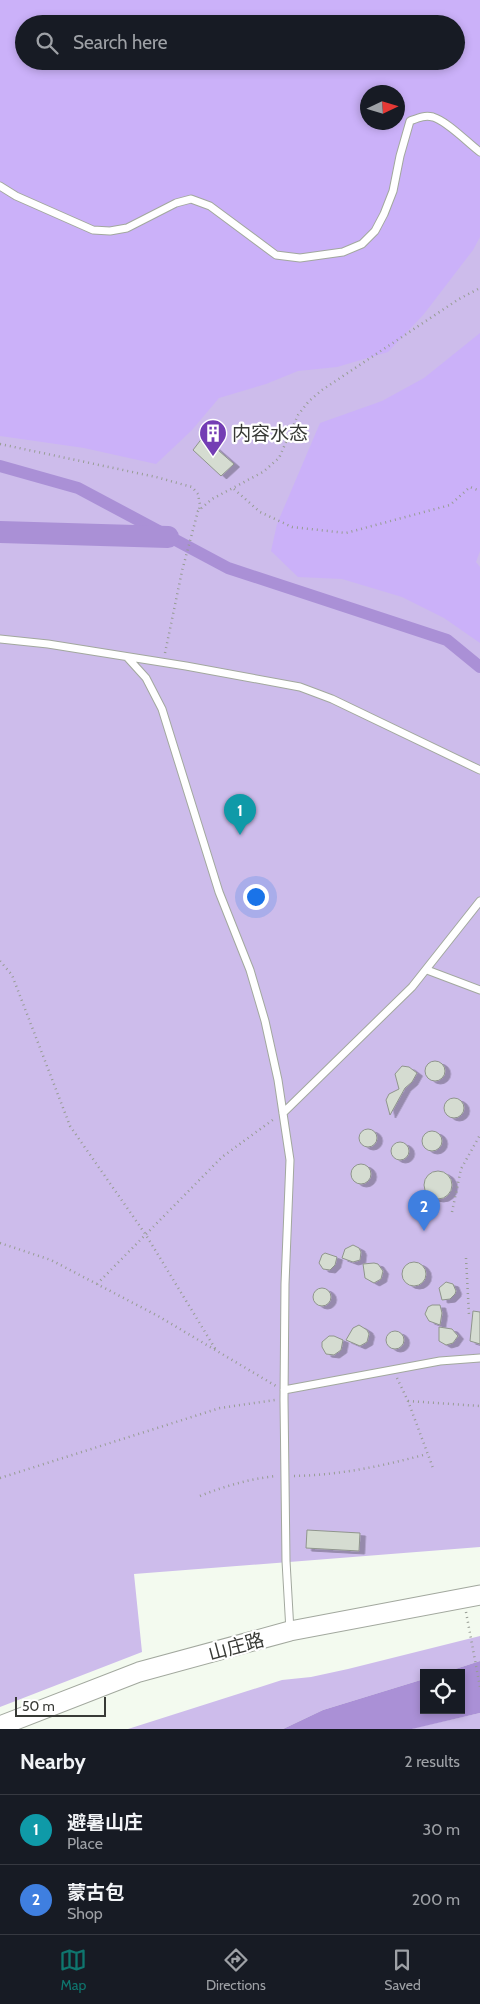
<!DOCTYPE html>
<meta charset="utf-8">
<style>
:root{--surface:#171b24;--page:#242831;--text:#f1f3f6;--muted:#9ea1a6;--line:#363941;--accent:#0f766e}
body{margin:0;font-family:Cabin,"Noto Sans SC",sans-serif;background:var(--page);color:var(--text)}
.controls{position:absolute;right:15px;bottom:15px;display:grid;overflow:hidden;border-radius:0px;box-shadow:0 2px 8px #0003}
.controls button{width:45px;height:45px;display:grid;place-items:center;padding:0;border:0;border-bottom:1px solid var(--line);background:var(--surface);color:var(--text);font:25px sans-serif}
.compass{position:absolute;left:360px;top:85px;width:45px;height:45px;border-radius:50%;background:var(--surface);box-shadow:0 2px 8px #0003;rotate:86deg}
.scale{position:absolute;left:15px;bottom:12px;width:91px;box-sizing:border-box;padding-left:5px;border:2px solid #383a36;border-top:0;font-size:14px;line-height:18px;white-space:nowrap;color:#383a36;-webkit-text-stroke:4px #fff;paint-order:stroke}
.you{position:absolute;left:255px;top:896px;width:18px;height:18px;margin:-12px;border:4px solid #fff;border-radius:50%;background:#1a73e8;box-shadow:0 0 0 8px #1a73e833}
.badge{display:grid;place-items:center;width:32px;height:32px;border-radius:50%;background:var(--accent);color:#fff;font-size:16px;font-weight:700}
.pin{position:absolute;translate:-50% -41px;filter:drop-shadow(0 1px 2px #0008)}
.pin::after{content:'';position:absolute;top:26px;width:18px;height:15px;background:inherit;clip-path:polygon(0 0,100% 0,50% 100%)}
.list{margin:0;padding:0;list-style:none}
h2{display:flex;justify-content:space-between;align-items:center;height:65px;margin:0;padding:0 20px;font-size:21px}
h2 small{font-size:16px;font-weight:400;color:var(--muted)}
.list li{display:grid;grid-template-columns:32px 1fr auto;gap:15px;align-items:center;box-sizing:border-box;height:70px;padding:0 20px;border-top:1px solid var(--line)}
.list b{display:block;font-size:19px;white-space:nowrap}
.list p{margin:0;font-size:16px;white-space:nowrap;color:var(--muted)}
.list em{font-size:16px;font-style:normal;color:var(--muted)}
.icon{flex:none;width:28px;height:28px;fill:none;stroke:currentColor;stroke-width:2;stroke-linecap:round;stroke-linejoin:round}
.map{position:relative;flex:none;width:480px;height:1729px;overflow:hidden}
.search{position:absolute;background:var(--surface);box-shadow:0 2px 8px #0003;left:15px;right:15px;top:15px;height:55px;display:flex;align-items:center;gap:12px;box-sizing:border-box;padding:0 18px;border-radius:28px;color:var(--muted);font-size:19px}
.sheet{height:205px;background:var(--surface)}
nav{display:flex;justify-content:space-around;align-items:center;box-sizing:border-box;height:70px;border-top:1px solid var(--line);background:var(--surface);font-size:14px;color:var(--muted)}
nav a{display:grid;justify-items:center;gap:2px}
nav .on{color:var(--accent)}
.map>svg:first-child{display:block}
.green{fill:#cdbceb;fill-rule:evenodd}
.forest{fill:#cbb1f9;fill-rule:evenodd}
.water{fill:#aa90d6}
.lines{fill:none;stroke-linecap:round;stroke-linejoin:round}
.canal{stroke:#aa90d6;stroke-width:12}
.river{stroke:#aa90d6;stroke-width:22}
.building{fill:#d5dcd1;stroke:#8f958c;filter:url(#shadow)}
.lane-casing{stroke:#a2a89e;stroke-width:9}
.secondary-casing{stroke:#a2a89e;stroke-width:21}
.path{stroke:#979c94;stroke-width:2.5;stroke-dasharray:1 4;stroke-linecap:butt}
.lane{stroke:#fff;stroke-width:7}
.secondary{stroke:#fff;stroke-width:19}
.labels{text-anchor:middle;stroke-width:4.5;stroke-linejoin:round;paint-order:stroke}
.poi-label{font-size:19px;fill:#383a36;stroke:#fff;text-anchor:start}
.street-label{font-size:19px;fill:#383a36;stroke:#fff}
</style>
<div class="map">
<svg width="480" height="1729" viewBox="0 0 480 1729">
<defs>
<filter id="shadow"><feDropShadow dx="5.5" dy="3" stdDeviation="0" flood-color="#0004"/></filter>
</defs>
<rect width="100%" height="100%" fill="#f3faef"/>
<path class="green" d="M0 0H480V1547L134 1574 142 1652 0 1707ZM24 24H456V61H24ZM368 92H398V122H368Z
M480 1636V1661L443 1673H424V1679L323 1710 283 1729H128L282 1680 311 1677 348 1669Z
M480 1713V1729H412L414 1728Z"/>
<path class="forest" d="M0 0H480V237L473 250 424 314 388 352 337 367 298 371 266 384 219 398 192 430 156 464 84 448 0 436ZM24 24H456V61H24ZM368 92H398V122H368Z
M480 333V551L476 562 480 567V643L444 618 402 597 342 579 298 577 271 551 277 524 320 423 382 401 424 378Z"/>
<path class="water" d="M480 1661V1713L412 1729H283L323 1710 424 1679V1710H461V1673H443Z"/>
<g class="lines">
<path class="canal" d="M0 466 78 488 228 568 447 640 480 667"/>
<path class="river" d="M0 532 168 537"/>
</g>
<path class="building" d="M203 437 234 464 221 476 193 450Z
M425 1071a10 10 0 1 1 20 0a10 10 0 1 1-20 0Z
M402 1066 409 1067 417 1073 412 1082 405 1088 390 1115 386 1100 389 1094 399 1089 395 1074Z
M444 1108a10 10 0 1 1 20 0a10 10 0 1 1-20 0Z
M359 1138a9 9 0 1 1 18 0a9 9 0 1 1-18 0Z
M422 1141a10 10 0 1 1 20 0a10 10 0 1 1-20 0Z
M391 1151a9 9 0 1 1 18 0a9 9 0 1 1-18 0Z
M351 1174a10 10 0 1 1 20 0a10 10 0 1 1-20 0Z
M424 1185a14 14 0 1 1 28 0a14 14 0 1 1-28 0Z
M353 1245 359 1248 361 1252 360 1260 353 1262 342 1258 345 1249Z
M325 1253 337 1257 335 1265 330 1270 323 1269 319 1263 322 1255Z
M402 1274a12 12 0 1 1 24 0a12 12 0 1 1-24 0Z
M374 1263 378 1264 383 1271 381 1279 374 1283 365 1278 363 1264Z
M446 1282 453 1284 456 1291 455 1294 450 1299 442 1300 439 1288Z
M313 1297a9 9 0 1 1 18 0a9 9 0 1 1-18 0Z
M432 1305H440L442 1313 440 1325 429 1321 425 1314 428 1307Z
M473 1311 480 1312V1344L470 1341Z
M359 1325 367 1330 369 1334 367 1342 360 1346 346 1340 353 1328Z
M439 1327 452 1329 458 1336 453 1343 446 1345 439 1341Z
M386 1340a9 9 0 1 1 18 0a9 9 0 1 1-18 0Z
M329 1336H334L343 1340 341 1350 334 1355 326 1354 322 1347V1342Z
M307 1530 360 1533 359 1551 306 1548Z"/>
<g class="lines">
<g class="lane-casing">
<path id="lane" d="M0 186 16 196 93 230 110 231 127 228 176 203 191 199 210 206 276 255 300 258 343 252 362 244 375 231 384 214 393 191 400 156 410 121C418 118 424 115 433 117 447 121 468 143 480 152
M0 639 48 644 186 666 300 687 332 699 480 770
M127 657 146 678 162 709 219 892 250 970 265 1021 278 1080 290 1160 285 1284 284 1399 286 1561 290 1631
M427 970 480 990
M283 1113 412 987 480 901
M284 1390 440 1361 480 1358"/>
</g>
<g class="secondary-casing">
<path id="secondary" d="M0 1726 139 1672 290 1631 480 1595"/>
</g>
<path class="path" d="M0 444 156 477 192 487 198 494 200 505 199 510
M234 489 260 512 292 527 346 533 450 505 470 487 480 491
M165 653 182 571 198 511 212 499 263 472 279 458 298 415 309 401 322 390 459 299 480 288
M0 961 12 975 70 1126 146 1235 216 1350
M452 1212 461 1169 480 1135
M0 1243 51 1260 158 1316 276 1386
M466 1258 469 1315
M97 1284 222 1157 274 1119
M397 1378 408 1401 433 1468
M408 1401 480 1406
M294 1476C340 1475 383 1466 427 1454
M0 1478 220 1408 275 1400
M200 1496C225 1486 249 1479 276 1476
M466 1612 480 1687"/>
<use href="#lane" class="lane"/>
<use href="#secondary" class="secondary"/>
</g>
<defs>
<g id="building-pin" transform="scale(1.4375)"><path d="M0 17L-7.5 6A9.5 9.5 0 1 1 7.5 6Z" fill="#743db4" stroke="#fff"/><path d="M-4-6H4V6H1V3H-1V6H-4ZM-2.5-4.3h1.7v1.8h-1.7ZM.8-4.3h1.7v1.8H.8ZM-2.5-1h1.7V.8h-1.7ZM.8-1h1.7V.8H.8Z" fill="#fff"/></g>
</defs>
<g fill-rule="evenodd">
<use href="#building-pin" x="213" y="433"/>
</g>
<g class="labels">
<g class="poi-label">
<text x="232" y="440">内容水态</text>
</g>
<g class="street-label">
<text transform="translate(236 1646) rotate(-15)" y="7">山庄路</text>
</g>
</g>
</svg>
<div class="controls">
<button><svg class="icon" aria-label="locate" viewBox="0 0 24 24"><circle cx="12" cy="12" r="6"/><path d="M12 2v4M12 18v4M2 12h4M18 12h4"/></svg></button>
</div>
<svg class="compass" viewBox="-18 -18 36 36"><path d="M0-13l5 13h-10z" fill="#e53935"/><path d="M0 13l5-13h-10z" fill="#9ea1a6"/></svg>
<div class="scale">50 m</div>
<div class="you"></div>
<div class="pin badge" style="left:240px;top:835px;background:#0f9aa8">1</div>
<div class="pin badge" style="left:424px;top:1231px;background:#3f7fe0">2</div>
<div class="search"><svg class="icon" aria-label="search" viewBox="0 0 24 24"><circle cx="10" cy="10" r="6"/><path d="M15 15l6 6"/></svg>Search here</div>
</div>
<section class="sheet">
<h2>Nearby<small>2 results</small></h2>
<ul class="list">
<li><span class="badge" style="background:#0f9aa8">1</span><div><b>避暑山庄</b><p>Place</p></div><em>30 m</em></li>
<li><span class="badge" style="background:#3f7fe0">2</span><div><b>蒙古包</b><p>Shop</p></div><em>200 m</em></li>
</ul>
</section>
<nav>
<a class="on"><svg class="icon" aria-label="map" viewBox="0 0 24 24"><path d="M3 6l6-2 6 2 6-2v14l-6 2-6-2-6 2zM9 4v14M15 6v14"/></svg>Map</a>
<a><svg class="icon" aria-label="directions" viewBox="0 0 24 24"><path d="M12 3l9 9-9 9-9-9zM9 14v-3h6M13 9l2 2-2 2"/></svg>Directions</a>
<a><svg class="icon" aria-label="saved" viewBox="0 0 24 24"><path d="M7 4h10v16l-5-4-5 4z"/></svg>Saved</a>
</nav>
